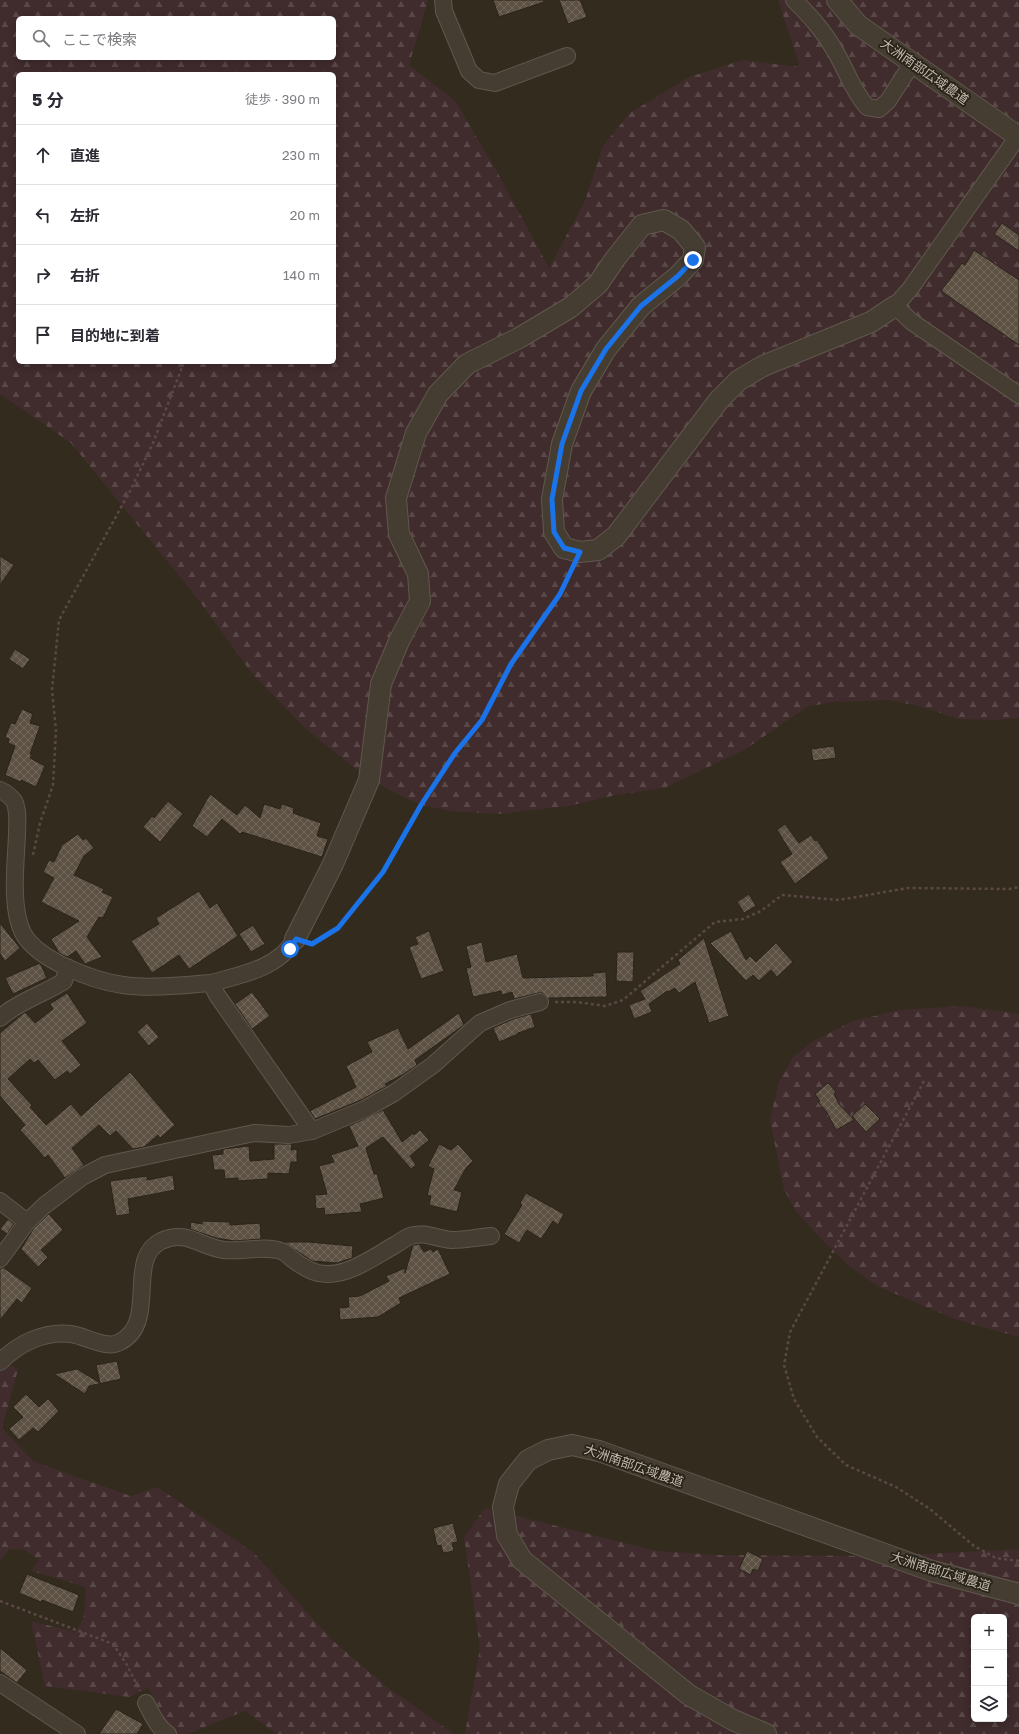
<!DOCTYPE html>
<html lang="ja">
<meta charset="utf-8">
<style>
:root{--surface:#fff;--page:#f7f7f7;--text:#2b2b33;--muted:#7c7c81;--line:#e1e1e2}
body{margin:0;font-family:"Golos Text","Noto Sans JP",sans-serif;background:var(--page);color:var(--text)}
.controls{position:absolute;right:12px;bottom:12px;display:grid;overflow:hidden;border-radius:6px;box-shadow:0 2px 10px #0003}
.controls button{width:36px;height:36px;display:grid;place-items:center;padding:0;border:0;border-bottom:1px solid var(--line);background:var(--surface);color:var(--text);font:20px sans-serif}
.stop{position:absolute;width:12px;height:12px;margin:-9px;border:3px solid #1a73e8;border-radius:50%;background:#fff}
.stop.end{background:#1a73e8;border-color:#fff;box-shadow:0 1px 4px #0008}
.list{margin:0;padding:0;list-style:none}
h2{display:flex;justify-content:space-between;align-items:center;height:52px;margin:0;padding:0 16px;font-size:17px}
h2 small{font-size:13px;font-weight:400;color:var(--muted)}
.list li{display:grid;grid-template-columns:26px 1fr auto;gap:12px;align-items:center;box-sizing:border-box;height:60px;padding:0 16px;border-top:1px solid var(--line)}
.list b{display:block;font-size:15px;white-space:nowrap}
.list em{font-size:13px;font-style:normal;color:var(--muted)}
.icon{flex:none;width:22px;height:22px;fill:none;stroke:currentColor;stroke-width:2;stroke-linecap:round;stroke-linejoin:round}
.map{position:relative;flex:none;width:1019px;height:1734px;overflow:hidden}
.search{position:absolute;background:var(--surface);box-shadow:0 2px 10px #0003;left:16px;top:16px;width:320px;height:44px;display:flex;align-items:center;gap:10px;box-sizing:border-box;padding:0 14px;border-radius:6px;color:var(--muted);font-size:15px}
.panel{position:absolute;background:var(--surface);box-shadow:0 2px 10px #0003;left:16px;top:72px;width:320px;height:292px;border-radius:6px}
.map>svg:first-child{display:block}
.forest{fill:url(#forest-firs);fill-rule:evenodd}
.building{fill:url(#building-cross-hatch);stroke:#2b241a}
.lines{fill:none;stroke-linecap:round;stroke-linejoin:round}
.minor-casing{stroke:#60584d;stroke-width:18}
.tertiary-casing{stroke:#60584d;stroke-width:22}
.path{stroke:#5a4844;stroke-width:2.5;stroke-dasharray:3 3;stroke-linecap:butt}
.minor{stroke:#453d32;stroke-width:16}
.tertiary{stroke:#453d32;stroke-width:20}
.route{stroke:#1a73e8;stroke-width:5}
.labels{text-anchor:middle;stroke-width:3.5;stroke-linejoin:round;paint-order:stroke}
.street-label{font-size:13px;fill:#c2baac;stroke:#292218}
</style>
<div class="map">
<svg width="1019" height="1734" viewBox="0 0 1019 1734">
<defs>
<pattern id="forest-firs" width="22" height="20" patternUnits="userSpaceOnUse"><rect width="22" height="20" fill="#402b2d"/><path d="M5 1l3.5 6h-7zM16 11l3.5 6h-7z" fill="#5a4849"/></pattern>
<pattern id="building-cross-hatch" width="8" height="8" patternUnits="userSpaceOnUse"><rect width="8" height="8" fill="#5c5142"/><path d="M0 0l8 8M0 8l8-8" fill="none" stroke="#72685b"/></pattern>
</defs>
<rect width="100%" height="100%" fill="#342b1f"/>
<path class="forest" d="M0 0H428L409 65 455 101 496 170 549 268 585 201 603 146 630 113 689 77 742 60 800 67 778 0H1019V718L994 720 958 719 923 707 890 700 832 702 807 707 744 750 664 788 616 795 568 806 498 814 450 811 421 805 391 791 355 768 306 729 250 671 198 599 71 443 0 394ZM18 18H334V58H18ZM18 74H334V362H18Z
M962 1006 1019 1014V1337L957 1320 879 1287 848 1265 822 1240 796 1211 784 1189 770 1120 779 1081 793 1057 812 1042 853 1021 901 1010Z
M0 1360 18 1369 2 1428 34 1462 131 1496 157 1487 253 1552 331 1639 387 1687 454 1734H277L245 1711 187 1734H167L171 1729 148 1688 129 1697 45 1686 31 1621 76 1632 84 1617 86 1587 31 1571 39 1560 24 1549 9 1550 0 1561Z
M485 1508 657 1551 720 1555 889 1556 1019 1549V1734H465L480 1648 464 1537ZM974 1617H1004V1719H974Z"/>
<path class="building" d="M493 0H543L544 2 499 17Z
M559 0H580L587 17 568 24Z
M1002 223 1019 235V251L994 234Z
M974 250 1019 280V345L941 291 962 263 965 265Z
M0 556 14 565 0 585Z
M15 649 30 659 23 669 9 659Z
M22 709 33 714 30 723 40 726 30 754 32 755 30 758 45 766 36 787 21 780 20 782 5 775 15 746 8 743 9 739 5 737 11 723 15 724Z
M834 746 836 758 813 761 811 749Z
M210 794 237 815 245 805 260 818 264 804 280 809 282 804 294 808 293 813 321 823 317 836 328 839 322 857 242 832 240 834 222 819 207 837 192 826Z
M168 801 183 814 160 842 143 827 152 816 154 818Z
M785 824 799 843 811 835 815 841 817 840 829 858 795 884 780 862 792 854 777 830Z
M78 834 83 840 86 838 94 848 84 856 74 875 104 889 102 892 113 897 103 918 99 917 87 937 102 957 85 964 76 951 67 957 59 953 51 939 79 921 41 902 54 878 43 872 49 860 54 862 62 845Z
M199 891 210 908 217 903 238 936 189 969 179 955 152 973 131 941 159 924 156 918Z
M749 894 756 906 744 913 737 902Z
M0 923 20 948 5 961 0 954Z
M253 925 265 944 251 952 239 934Z
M429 931 444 971 421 979 409 947 418 944 415 937Z
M731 931 746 960 750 956 756 962 776 943 793 962 777 977 771 970 759 981 753 975 746 981 710 943Z
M704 938 729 1016 709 1023 695 982 679 993 675 988 668 992 667 991 649 1004 652 1012 634 1019 629 1005 645 999 640 991 680 964 678 960Z
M482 942 486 962 517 954 523 978 593 976V973L606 972 607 997 548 998 543 993H538L514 999 512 992 502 995 501 991 473 997 466 968 471 967 466 946Z
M617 952H634L633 982 616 981Z
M40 963 47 978 13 994 5 978Z
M252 992 270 1016 252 1029 235 1004Z
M67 993 87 1023 62 1041 81 1065 70 1074 67 1071 55 1080 38 1060 34 1063 30 1059 8 1079 32 1105 30 1107 46 1125 71 1104 81 1116 130 1072 175 1125 160 1138 158 1135 144 1147 133 1149 116 1131 110 1136 99 1125 72 1148 84 1165 65 1178 48 1155 45 1158 20 1130 25 1125 0 1096V1033L25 1012 35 1023 53 1009 50 1004Z
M459 1013 464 1025 415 1060 417 1065 404 1074 385 1084 387 1086 361 1100 315 1119 310 1111 356 1087 346 1066 372 1052 367 1042 398 1028 408 1049Z
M531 1014 535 1027 518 1033V1034L499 1042 493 1028 513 1019Z
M147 1023 159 1037 149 1046 137 1032Z
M828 1083 836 1092 834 1094 839 1104 854 1120 836 1130 826 1111 818 1102 820 1101 815 1094Z
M865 1104 880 1119 866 1132 852 1116Z
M383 1110 402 1142 413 1133 414 1135 420 1130 429 1140 410 1156 416 1165 411 1169 383 1137 366 1148 374 1174H377L384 1198 360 1204 362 1212 325 1215 324 1208 316 1209 315 1195 327 1194 319 1166 334 1162 331 1155 358 1146 349 1126Z
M274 1144H292L291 1150 297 1149V1162H291L289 1174 268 1173V1179L238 1181V1178L225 1179 224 1170H214L212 1155 223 1154V1149L249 1146 250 1161 274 1159Z
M439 1144 451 1150 458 1144 473 1161 466 1168 454 1190 462 1192 457 1212 429 1205 431 1196 427 1195 434 1169 428 1166Z
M173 1175 175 1190 128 1199 130 1214 116 1216 110 1181 147 1176V1180Z
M526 1193 564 1214 558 1225 553 1221 541 1239 527 1230 519 1243 504 1234 522 1205 520 1203Z
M49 1214 63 1230 41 1250 48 1257 38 1267 21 1249 34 1228Z
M8 1219 14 1224 7 1234 0 1229Z
M202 1221 230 1222V1225L260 1223 261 1239 235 1241 216 1238 190 1229 191 1222 202 1224Z
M284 1242H309L353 1246 352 1258 337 1263 312 1261Z
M419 1244 424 1252 431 1249 433 1252 438 1249 450 1274 399 1298 401 1303 378 1317 340 1320 339 1308 349 1307 348 1297 360 1296 389 1281 386 1276 405 1268V1273L413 1245Z
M0 1268H4L32 1288 22 1303 17 1299 0 1320Z
M117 1361 121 1379 89 1386 85 1394 54 1374 77 1369 100 1383 96 1365Z
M26 1394 39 1407 48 1399 59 1411 38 1432 33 1428 19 1440 9 1429 23 1417 13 1407Z
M453 1523 458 1542 452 1543 454 1551 443 1553 441 1545 437 1546 433 1528Z
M747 1551 763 1559 758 1571 753 1569 751 1575 739 1569Z
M27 1574 79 1595 73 1612 42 1600 41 1602 19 1593Z
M0 1648 27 1670 17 1683 0 1671Z
M116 1709 143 1724 137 1734H99Z"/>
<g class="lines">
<g class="minor-casing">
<path id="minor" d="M443 0 444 11 469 71 479 80 495 83 567 56
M794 0C810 16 824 31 835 51 847 71 851 88 867 107L879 109 888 101 913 62
M1019 135 910 289 895 306 912 322 1019 395
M0 790C5 792 11 797 14 801 19 811 17 824 17 834 16 863 10 907 23 933 37 960 94 981 123 985 151 989 183 985 211 983L217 995 312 1131
M211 983C241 975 279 968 295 939
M0 1018C17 1002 44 994 64 981L67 967
M0 1201 27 1222
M0 1259 27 1222 45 1205 82 1177 105 1165 254 1133 289 1135 312 1131 365 1109 394 1093 433 1065 480 1023 510 1010 540 1002
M0 1362C19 1343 44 1331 71 1334 86 1336 106 1350 120 1342 159 1322 125 1259 161 1241 187 1229 200 1247 224 1250 243 1252 263 1245 281 1251 285 1252 288 1255 291 1258 301 1266 313 1274 326 1274 350 1275 375 1256 395 1245 400 1242 405 1238 410 1236 426 1231 436 1239 452 1240 465 1240 478 1237 491 1236
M0 1683 77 1734
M146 1703C152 1714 157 1727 168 1734"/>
</g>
<g class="tertiary-casing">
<path id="tertiary" d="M837 0 858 25 1019 137
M295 939 333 864 369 780 381 684 399 641 420 601 418 574 399 534 396 498 416 433 438 394 467 364 519 338 571 307 598 284 615 259 642 225 664 220 681 230 695 247 693 260 678 276 641 306 606 349 581 391 562 444 552 499 554 532 564 548 580 552 598 550 616 536 719 400 739 380 763 366 871 322 895 306
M766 1734 733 1720 689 1695 522 1560 507 1535 503 1507 509 1484 528 1460 548 1450 572 1445 599 1451 932 1571 1019 1594"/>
</g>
<path class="path" d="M33 855 40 823 53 785 56 730 52 690 59 620 130 491 153 443 184 362
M313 943 338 928 383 872 421 805 455 753 482 720 511 664 559 594 573 567
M555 1002H577L605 1006 623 1000 715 922 743 919 761 911 782 895 839 900 908 888 1009 889 1019 887
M924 1081 790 1332 784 1365 794 1399 817 1437 846 1465 896 1487 930 1509 974 1546 996 1558 1019 1561
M0 1601 113 1644 127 1665 140 1691"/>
<use href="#minor" class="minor"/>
<use href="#tertiary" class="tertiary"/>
</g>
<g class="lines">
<path class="route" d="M290 949 296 939 312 944 338 928 383 872 421 805 455 753 482 720 511 664 560 594 580 552 564 548 554 532 552 499 562 444 581 391 606 349 641 306 678 276 693 260"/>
</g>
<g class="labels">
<g class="street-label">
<text transform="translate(925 71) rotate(35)" y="5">大洲南部広域農道</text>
<text transform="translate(634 1465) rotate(19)" y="5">大洲南部広域農道</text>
<text transform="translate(941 1571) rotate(17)" y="5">大洲南部広域農道</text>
</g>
</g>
</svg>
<div class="controls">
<button>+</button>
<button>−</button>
<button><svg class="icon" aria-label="layers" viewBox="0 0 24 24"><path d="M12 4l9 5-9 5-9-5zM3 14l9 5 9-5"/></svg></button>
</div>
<div class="stop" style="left:290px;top:949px"></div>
<div class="stop end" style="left:693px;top:260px"></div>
<div class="search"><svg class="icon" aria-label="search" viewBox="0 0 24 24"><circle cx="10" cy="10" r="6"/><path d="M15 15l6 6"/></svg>ここで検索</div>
<section class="panel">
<h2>5 分<small>徒歩 · 390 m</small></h2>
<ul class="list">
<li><svg class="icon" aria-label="ahead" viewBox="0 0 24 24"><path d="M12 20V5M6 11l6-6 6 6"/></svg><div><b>直進</b></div><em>230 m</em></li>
<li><svg class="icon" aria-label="left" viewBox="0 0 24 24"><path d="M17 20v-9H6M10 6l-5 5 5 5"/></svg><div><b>左折</b></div><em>20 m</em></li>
<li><svg class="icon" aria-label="right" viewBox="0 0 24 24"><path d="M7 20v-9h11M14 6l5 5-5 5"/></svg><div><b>右折</b></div><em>140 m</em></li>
<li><svg class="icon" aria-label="arrive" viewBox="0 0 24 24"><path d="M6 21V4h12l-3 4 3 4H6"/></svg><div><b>目的地に到着</b></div></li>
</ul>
</section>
</div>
